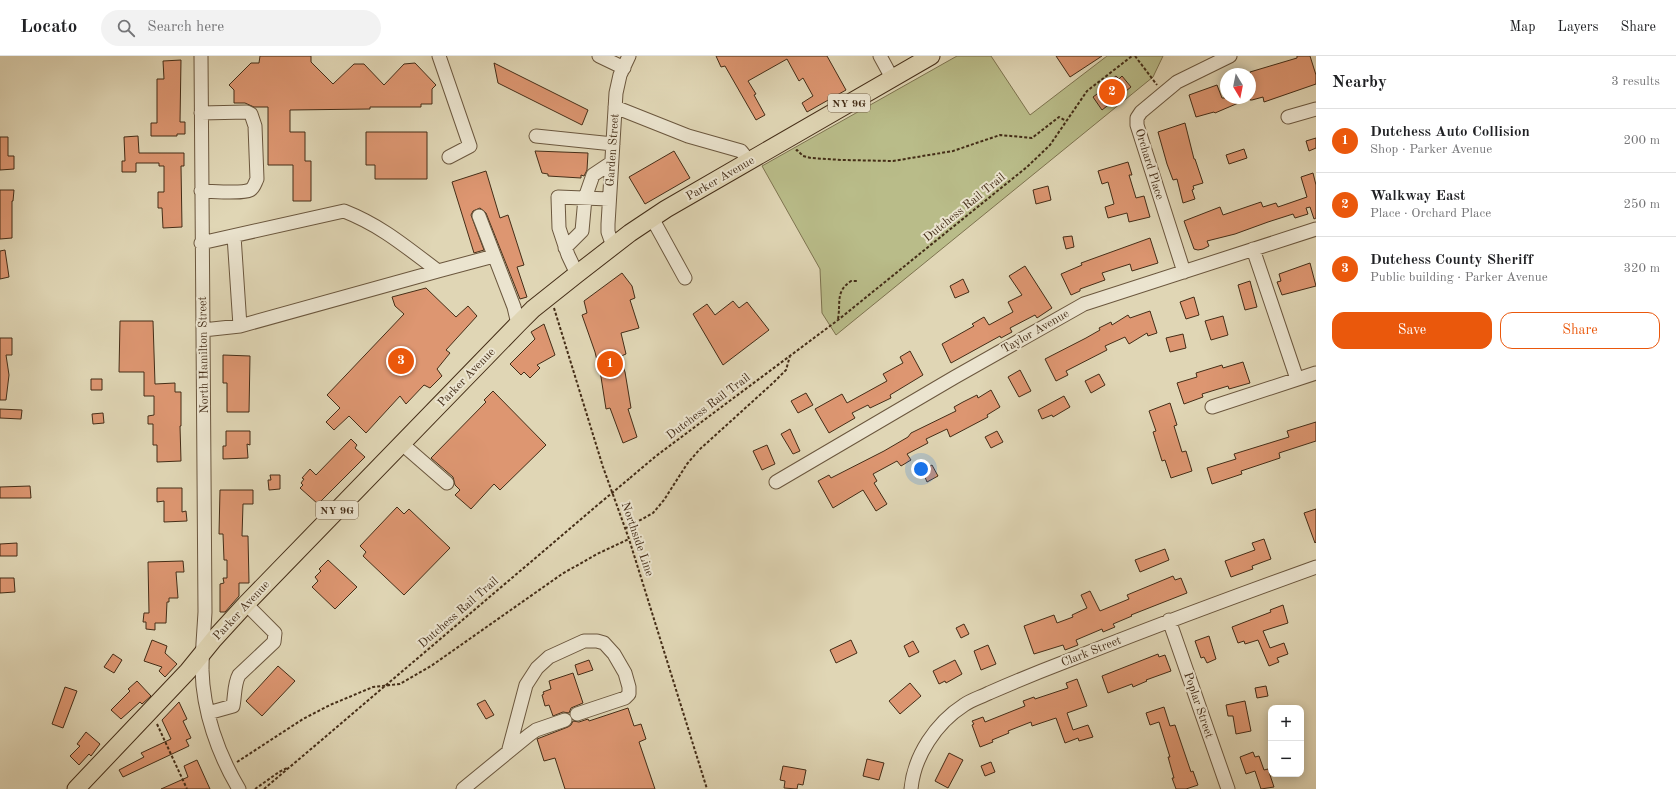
<!DOCTYPE html>
<meta charset="utf-8">
<style>
:root{--surface:#fff;--page:#f2f2f2;--text:#202124;--muted:#757577;--line:#e0e0e0;--accent:#ea580c}
body{margin:0;font-family:"Old Standard TT",serif;background:var(--page);color:var(--text)}
.controls{position:absolute;right:12px;bottom:12px;display:grid;overflow:hidden;border-radius:8px;box-shadow:0 2px 10px #0003}
.controls button{width:36px;height:36px;display:grid;place-items:center;padding:0;border:0;border-bottom:1px solid var(--line);background:var(--surface);color:var(--text);font:20px sans-serif}
.compass{position:absolute;left:1220px;top:12px;width:36px;height:36px;border-radius:50%;background:var(--surface);box-shadow:0 2px 10px #0003;rotate:170deg}
.you{position:absolute;left:921px;top:413px;width:14px;height:14px;margin:-10px;border:3px solid #fff;border-radius:50%;background:#1a73e8;box-shadow:0 0 0 6px #1a73e833}
.badge{display:grid;place-items:center;width:26px;height:26px;border-radius:50%;background:var(--accent);color:#fff;font-size:13px;font-weight:700}
.pin{position:absolute;translate:-50% -50%;border:2px solid #fff;box-shadow:0 1px 4px #0006}
.list{margin:0;padding:0;list-style:none}
h2{display:flex;justify-content:space-between;align-items:center;height:52px;margin:0;padding:0 16px;font-size:17px}
h2 small{font-size:13px;font-weight:400;color:var(--muted)}
.list li{display:grid;grid-template-columns:26px 1fr auto;gap:12px;align-items:center;box-sizing:border-box;height:64px;padding:0 16px;border-top:1px solid var(--line)}
.list b{display:block;font-size:15px;white-space:nowrap}
.list p{margin:0;font-size:13px;white-space:nowrap;color:var(--muted)}
.list em{font-size:13px;font-style:normal;color:var(--muted)}
.actions{display:flex;gap:8px;padding:12px 16px}
.actions a{flex:1;padding:9px 0;border:1px solid var(--accent);border-radius:12px;text-align:center;font-size:14px;color:var(--accent)}
.actions .main{background:var(--accent);color:#fff}
.icon{flex:none;width:22px;height:22px;fill:none;stroke:currentColor;stroke-width:2;stroke-linecap:round;stroke-linejoin:round}
.map{position:relative;flex:none;width:1316px;height:733px;overflow:hidden}
header{display:flex;align-items:center;gap:24px;box-sizing:border-box;height:56px;padding:0 20px;background:var(--surface);border-bottom:1px solid var(--line)}
header strong{font-size:19px}
nav{display:flex;gap:22px;margin-inline-start:auto;font-size:14px}
.search{width:280px;height:36px;background:var(--page);display:flex;align-items:center;gap:10px;box-sizing:border-box;padding:0 14px;border-radius:22px;color:var(--muted);font-size:15px}
main{display:flex}
aside{flex:1;background:var(--surface)}
.map>svg:first-child{display:block}
.green{fill:#b9bc89;stroke:#7e7450}
.building{fill:#dd9671;stroke:#442d17}
.lines{fill:none;stroke-linecap:round;stroke-linejoin:round}
.minor-casing{stroke:#6b573e;stroke-width:15}
.major-casing{stroke:#442d17;stroke-width:19}
.path{stroke:#442d17;stroke-width:2;stroke-dasharray:3 2;stroke-linecap:butt}
.minor{stroke:#ebe4cf;stroke-width:13}
.major{stroke:#e0d6b5;stroke-width:17}
.path-bridge{stroke:#442d17;stroke-width:2;stroke-dasharray:3 2;stroke-linecap:butt}
.labels{text-anchor:middle;stroke-width:4;stroke-linejoin:round;paint-order:stroke}
.shield{fill:#ebe4cf;stroke:#76644e;stroke-width:1}
.shield-label{font-size:11px;font-weight:bold;fill:#442d17}
.street-label{font-size:12px;fill:#442d17;stroke:#ebe4cf}
</style>
<header>
<strong>Locato</strong>
<div class="search"><svg class="icon" aria-label="search" viewBox="0 0 24 24"><circle cx="10" cy="10" r="6"/><path d="M15 15l6 6"/></svg>Search here</div>
<nav><a>Map</a><a>Layers</a><a>Share</a></nav>
</header>
<main>
<div class="map">
<svg width="1316" height="733" viewBox="0 0 1316 733">
<rect width="100%" height="100%" fill="#e0d6b5"/>
<filter id="stains"><feTurbulence type="fractalNoise" baseFrequency=".005" numOctaves="4"/><feColorMatrix values="0 0 0 0 .2 0 0 0 0 .09 0 0 0 0 .02 0 0 0 .5 -.17"/></filter>
<radialGradient id="worn" r=".72"><stop offset=".6" stop-color="#630" stop-opacity="0"/><stop offset="1" stop-color="#630" stop-opacity=".3"/></radialGradient>
<path class="green" d="M957 0H991L1030 59 1107 0H1163L1153 21 836 279 822 257 820 213 762 110Z"/>
<path class="building" d="M260 0H311V6L333 28 354 8H364L384 29 404 8 415 7 436 29 432 33V48H421V51H370V53L290 54V76H305V105H311V145H293V109H268V51H254L245 47H234V34L229 29 251 7H259Z
M716 0H827L846 34 807 56 802 47 813 40 803 22 799 25 787 3 748 25 756 38 754 39 765 59 756 64 725 10 721 11Z
M1056 0H1102L1070 21Z
M1297 0H1310L1316 19V28L1264 46 1263 41 1252 44H1250V42L1215 57 1214 56 1196 61 1189 39 1217 29 1222 42H1250V16L1297 2Z
M181 4 180 66H185V78H177V80H151V67H157V23H164L163 5Z
M494 7 588 54 582 69 498 27Z
M1116 20 1119 23 1122 20 1131 31 1102 54 1093 41 1108 30 1106 28Z
M1185 67 1194 103H1195L1203 127 1193 130 1194 133 1192 134 1195 143 1183 147 1177 123 1173 124 1167 108 1158 76Z
M366 76H427V123H375V109H366Z
M138 80 139 97H184V110H181L182 171 163 172 162 152H158V136H164V110H159V107H136V116H122V105H125L124 81Z
M0 81H8V100H14V113L0 114Z
M1316 82V92L1309 95 1306 85Z
M1244 93 1247 102 1229 108 1226 99Z
M535 95 588 97 587 114 584 120 581 119V122L548 120V118L542 117Z
M674 95 690 122 645 148 629 121Z
M1128 106 1132 119H1129L1136 142 1144 140 1150 161 1129 166 1127 157 1108 162 1105 151 1114 148 1108 126 1102 128 1098 115Z
M486 115 500 162 508 159 524 209 517 211 527 241 520 243 486 157 480 152 473 155 471 159 484 194 474 197 452 126Z
M1313 117 1316 129V162L1314 163 1310 151 1306 152 1308 158 1295 162 1293 158 1268 166 1235 178 1207 185 1209 190 1203 193 1198 194 1194 193 1184 165 1220 151 1223 159 1261 146 1263 151 1276 147 1278 151 1307 141 1301 121Z
M1048 130 1051 144 1036 148 1033 134Z
M0 134H14L13 145H12V182L0 183Z
M1072 180 1074 191 1066 193 1063 181Z
M1150 182 1158 207 1132 215 1130 208 1102 217 1105 224 1080 233V235L1071 239 1061 218 1082 209 1081 207Z
M5 194 9 221 0 223V195Z
M1310 207 1316 230 1282 239 1277 226 1281 225 1279 218Z
M1025 210 1052 252 1037 262 1035 259 1010 272 1012 276 1001 282 1000 280 951 307 942 288 974 270 972 268 984 261 989 269 1013 256 1008 246 1022 239 1009 220Z
M622 217 632 230 635 242 630 244 639 272 621 277 626 298 619 301 625 316 631 352 628 353 637 381 623 387 610 352 606 353 601 321 595 296 582 259 587 257 584 245Z
M963 223 969 236 955 242 950 230Z
M1250 225 1257 251 1245 254 1238 229Z
M426 232 456 261 468 250 477 260 446 294 450 297 437 313 442 320 430 332 424 329 406 348 400 340 366 377 349 360 334 374 326 366 340 352 327 339 404 258 395 250 392 241Z
M1194 241 1199 259 1186 263 1180 246Z
M733 245 739 252 747 246 769 274 723 309 693 258 707 248 715 259Z
M1150 255 1157 277 1148 280 1147 277 1129 288 1125 281 1105 290 1107 294 1066 315 1068 319 1056 325 1045 303 1086 282 1100 274 1099 272 1111 266 1112 269 1128 259 1130 262Z
M1223 260 1228 279 1211 284 1205 265Z
M120 265H153L155 328 175 327V336H181V370H180L181 405 157 406V389H153V368H148V360L154 359V340H144V316H119Z
M544 268 555 299 537 309 540 312 530 322 524 316 521 319 510 308 535 283 531 276Z
M1183 278 1186 292 1170 296 1166 282Z
M0 282H12V299H6L9 319 6 344H0Z
M910 295 923 319 890 339 891 342 870 352 868 349 852 357 855 362 829 377 815 353 842 338 847 347 887 325 883 318 903 307 900 301Z
M223 299 250 300 249 356H227V327H223Z
M1243 306 1250 327 1229 333 1228 330 1202 338 1203 341 1184 348 1177 327 1197 321 1196 317 1222 309 1223 312Z
M1020 314 1031 335 1019 341 1008 321Z
M1099 318 1105 329 1091 337 1085 325Z
M91 323H102V334H91Z
M991 334 1000 351 987 359 988 361 950 381 947 373 926 383 928 387 907 398 911 404 901 410 897 405 873 418 877 425 874 427 887 448 876 455 863 434 833 452 818 425 829 419 831 422 884 395 908 381 911 377 956 355 954 351 963 346 977 339 978 342Z
M493 335 546 389 500 434 494 428 471 453 455 439 460 434 455 429 453 421 431 402 486 346 484 344Z
M806 337 813 349 798 357 791 345Z
M1064 340 1070 351 1053 361 1052 359 1042 363 1038 354Z
M1170 347 1177 369 1174 370 1182 396 1186 395 1192 415 1171 422 1165 404 1162 405 1153 376 1156 375 1149 355Z
M0 353 22 354 21 363 0 362Z
M103 357 104 367 93 368 92 358Z
M1316 366V385L1279 397 1280 402 1241 415 1242 418 1212 428 1207 412 1236 403 1234 398 1289 381 1287 375Z
M790 373 800 395 793 398 781 378Z
M226 375H250V389L247 388 248 402 223 403V390H226Z
M997 375 1003 386 991 392 985 381Z
M351 383 357 389 355 392 365 401 318 448 300 432 303 429 301 427 304 423 302 422 310 413 316 419Z
M767 389 775 408 762 414 753 395Z
M932 409 938 420 927 426 922 414Z
M270 419H280V433L269 434 268 424H271Z
M30 430 31 442H0V431Z
M157 432H182V456L186 455 187 465 164 466V445L157 446Z
M220 434H253V448H243L242 480H248L249 527H239V540L225 556H220V528L224 527 223 522H227V504H224L223 478H219Z
M397 451 404 458 409 453 450 492 404 539 363 500 366 496 360 490Z
M1316 453V486L1315 487 1304 457Z
M1264 483 1271 503 1252 510 1253 513 1231 521 1225 505 1255 494 1252 487Z
M17 487V500H0V488Z
M1165 493 1169 504 1140 516 1135 504Z
M328 504 357 531 335 553 312 531 318 525 315 521 321 515 319 513Z
M183 505 184 516H176L178 542H169V546H167L166 567H155V574L146 573V566H143L144 557H149L148 506Z
M1173 520 1175 524 1181 522 1187 537 1131 559 1132 560 1113 568 1115 571 1103 576 1102 573 1076 584 1078 589 1065 594 1063 589 1034 598 1024 570 1054 559 1057 567 1073 561 1072 559 1087 552 1081 539 1090 535 1100 555 1129 543 1127 539Z
M0 522H14L15 536 0 537Z
M1283 549 1288 567 1263 575 1270 592 1284 587 1288 598 1277 602 1279 606 1269 610 1258 584 1245 588 1244 585 1238 587 1232 571 1271 556 1270 554Z
M964 568 969 578 961 582 956 572Z
M1209 580 1216 603 1207 607 1204 601 1201 602 1195 585Z
M152 584 167 590 165 597 177 608 165 621 159 615 162 611 144 605Z
M851 584 857 597 836 607 830 594Z
M913 585 919 596 909 601 904 590Z
M988 589 996 608 981 614 974 595Z
M113 598 122 604 114 617 104 611Z
M1158 598 1159 601 1165 599 1171 615 1146 624 1147 625 1133 631 1132 628 1108 637 1102 620Z
M589 604 593 614 578 619 575 609Z
M955 604 962 618 946 627 945 625 939 628 933 615Z
M278 610 295 625 262 660 246 645Z
M573 617 583 647 571 652 569 657 563 656 553 660 549 649 545 650 542 639 544 638 543 636 551 633 549 625Z
M1077 623 1087 650 1067 657 1073 674 1088 669 1093 681 1079 685 1078 682 1065 687 1056 662 1032 670 1031 666 1008 675 1009 677 992 684 993 686 980 691 972 669 974 668 972 665 983 661 985 666 1025 650 1023 645 1034 641 1035 643 1068 632 1066 627Z
M137 625 151 640 142 648 140 646 121 663 111 654 130 635 128 633Z
M910 627 921 640 900 658 889 645Z
M1266 630 1268 640 1257 642 1255 632Z
M65 631 77 635 63 672 52 668Z
M485 644 494 659 486 663 477 648Z
M1245 645 1251 675 1236 678 1233 660H1228L1226 649Z
M179 646 187 663 183 665 191 682 186 684 189 690 123 721 119 714 144 701 141 697 171 683 162 664Z
M1164 651 1170 670 1175 669 1191 716 1193 715 1198 729 1186 733H1176L1172 722H1174L1168 701H1170L1159 666 1150 669 1146 657Z
M628 652 634 670 641 668 646 683 639 686 655 733H565L555 702 544 705 537 683 568 671 571 669 573 665 579 666 588 663 589 665Z
M86 676 100 688 91 700 89 698 79 709 70 700 80 690 77 688Z
M1253 696 1255 701 1259 700 1264 714 1268 713 1274 731 1261 733 1255 715 1246 718 1240 701Z
M949 697 963 704 948 732 935 725Z
M867 703 884 707 879 724 863 720Z
M197 704 210 733H161L188 721 184 710Z
M991 706 995 716 985 720 981 710Z
M783 710 806 714 803 729 798 728 797 733 784 732 785 725 780 724Z"/>
<g class="lines">
<g class="minor-casing">
<path id="minor" d="M201 0 205 556C204 575 202 595 202 614 203 655 218 698 239 733
M439 0 470 90 449 101
M599 0 624 12
M880 0 892 22
M615 51 688 80 741 95 749 105
M201 57 247 56 251 58 255 70 257 123C255 127 254 132 250 134 242 138 211 135 201 135
M1288 61 1316 53
M536 80 613 88
M479 160 514 251 518 268
M652 162 685 222
M201 187 344 155C382 170 406 191 438 215L240 270 234 180
M613 190 608 176V168L616 37 620 19 629 0
M565 192 582 175 585 142 593 119 611 107
M1253 193 1297 323
M438 215 494 200
M1184 216 1137 69V62L1141 56 1177 26 1230 0
M577 218 568 199 559 172 558 141 609 143
M203 274 240 270
M1212 351 1316 317
M401 387 447 427
M776 426 955 321 1084 248 1316 173
M1169 564 1228 733
M208 657 233 650C235 640 234 628 239 619L274 586 275 577 246 548
M509 693 526 629 537 612 549 601 584 585H597L604 587 614 598 625 617 629 631V638L625 642 577 658
M463 733 529 679 536 674 565 664
M911 733C914 700 936 667 964 649 971 644 981 641 989 637 1014 626 1041 615 1067 605 1149 572 1233 541 1316 511"/>
</g>
<g class="major-casing">
<path id="major" d="M76 733 188 615 214 583 246 548 518 268 533 253 577 218 630 177 666 153 931 0"/>
</g>
<path class="path" d="M1135 0 1157 29
M796 95 797 94 803 100 811 102 842 104 893 105 953 95 1000 79 1032 82 1059 61 1066 65
M554 252 603 411 629 483 707 733
M838 263C841 246 835 236 851 225H857
M630 422 656 400 838 264 1027 111 1050 89 1087 35 1132 0
M626 472 653 457 664 444 687 408 699 394 773 327 786 314 790 300
M157 668 187 733
M237 706 303 663 330 649 373 631 400 628 431 610 562 518 597 498 629 483
M255 733 279 716 287 712
M264 733 600 447"/>
<use href="#minor" class="minor"/>
<use href="#major" class="major"/>
<path class="path-bridge" d="M600 447 630 422"/>
</g>
<g class="labels">
<g class="shield">
<rect x="828" y="38" width="42" height="18" rx="3"/>
<rect x="316" y="445" width="42" height="18" rx="3"/>
</g>
<g class="shield-label">
<text x="849" y="51">NY 9G</text>
<text x="337" y="458">NY 9G</text>
</g>
<g class="street-label">
<text transform="translate(612 94) rotate(-86)" y="4">Garden Street</text>
<text transform="translate(1150 108) rotate(73)" y="4">Orchard Place</text>
<text transform="translate(720 122) rotate(-30)" y="4">Parker Avenue</text>
<text transform="translate(964 151) rotate(-39)" y="4">Dutchess Rail Trail</text>
<text transform="translate(1035 275) rotate(-30)" y="4">Taylor Avenue</text>
<text transform="translate(203 299) rotate(-91)" y="4">North Hamilton Street</text>
<text transform="translate(466 321) rotate(-46)" y="4">Parker Avenue</text>
<text transform="translate(708 350) rotate(-37)" y="4">Dutchess Rail Trail</text>
<text transform="translate(638 483) rotate(71)" y="4">Northside Line</text>
<text transform="translate(241 554) rotate(-47)" y="4">Parker Avenue</text>
<text transform="translate(458 556) rotate(-41)" y="4">Dutchess Rail Trail</text>
<text transform="translate(1091 595) rotate(-22)" y="4">Clark Street</text>
<text transform="translate(1199 649) rotate(71)" y="4">Poplar Street</text>
</g>
</g>
<rect width="100%" height="100%" filter="url(#stains)"/>
<rect width="100%" height="100%" fill="url(#worn)"/>
</svg>
<div class="controls">
<button>+</button>
<button>−</button>
</div>
<svg class="compass" viewBox="-18 -18 36 36"><path d="M0-13l5 13h-10z" fill="#e53935"/><path d="M0 13l5-13h-10z" fill="#757577"/></svg>
<div class="you"></div>
<div class="pin badge" style="left:610px;top:308px">1</div>
<div class="pin badge" style="left:1112px;top:36px">2</div>
<div class="pin badge" style="left:401px;top:305px">3</div>
</div>
<aside>
<h2>Nearby<small>3 results</small></h2>
<ul class="list">
<li><span class="badge">1</span><div><b>Dutchess Auto Collision</b><p>Shop · Parker Avenue</p></div><em>200 m</em></li>
<li><span class="badge">2</span><div><b>Walkway East</b><p>Place · Orchard Place</p></div><em>250 m</em></li>
<li><span class="badge">3</span><div><b>Dutchess County Sheriff</b><p>Public building · Parker Avenue</p></div><em>320 m</em></li>
</ul>
<div class="actions"><a class="main">Save</a><a>Share</a></div>
</aside>
</main>
